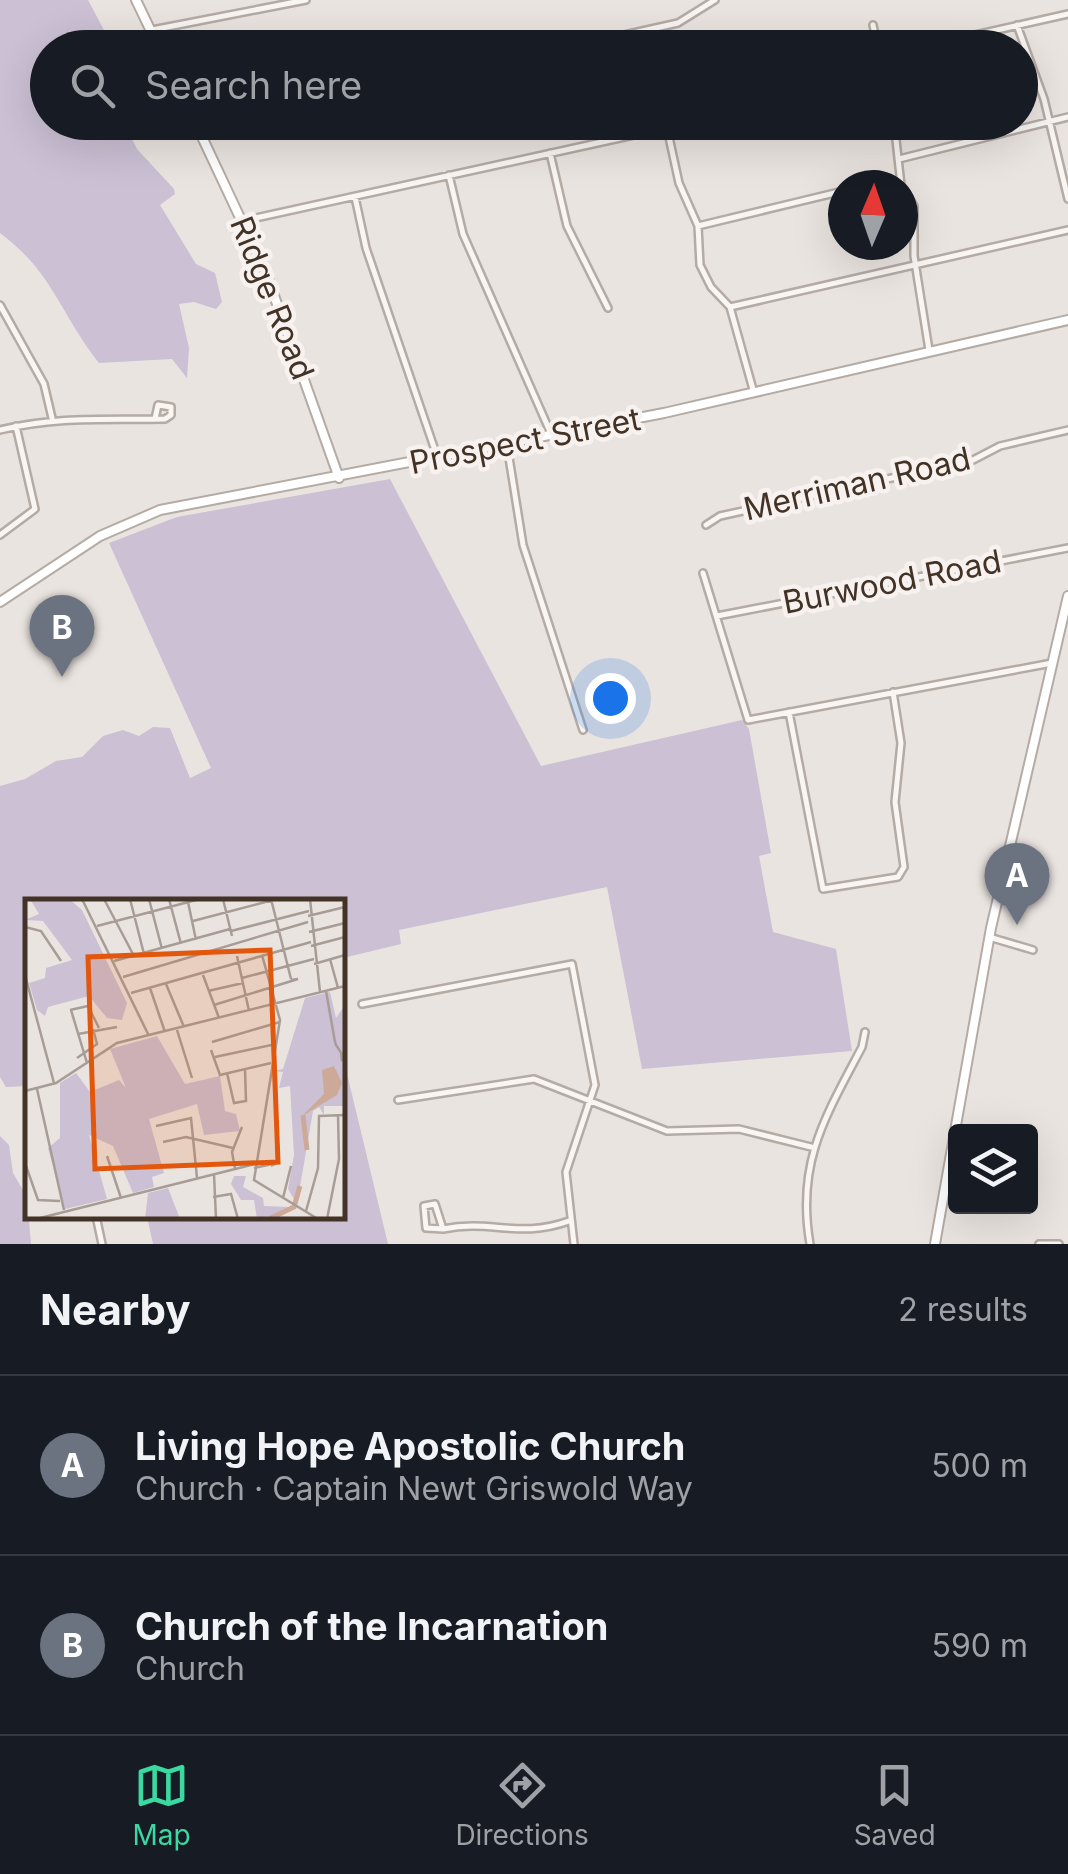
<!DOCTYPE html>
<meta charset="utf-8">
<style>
:root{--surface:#171b24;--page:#242831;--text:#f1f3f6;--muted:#9ea1a6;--line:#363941;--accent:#3bd8a1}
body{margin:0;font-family:Inter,sans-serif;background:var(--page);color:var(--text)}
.controls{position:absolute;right:30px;bottom:30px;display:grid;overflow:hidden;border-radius:10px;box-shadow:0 10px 40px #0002}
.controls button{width:90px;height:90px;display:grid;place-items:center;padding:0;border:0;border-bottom:2px solid var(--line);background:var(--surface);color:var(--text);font:50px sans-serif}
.compass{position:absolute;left:828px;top:170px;width:90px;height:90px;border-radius:50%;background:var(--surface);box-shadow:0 10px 40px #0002;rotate:2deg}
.you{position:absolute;left:610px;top:698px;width:35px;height:35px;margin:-25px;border:8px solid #fff;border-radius:50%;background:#1a73e8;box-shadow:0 0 0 15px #1a73e833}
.badge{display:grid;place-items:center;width:65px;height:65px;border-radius:50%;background:var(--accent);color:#fff;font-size:32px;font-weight:700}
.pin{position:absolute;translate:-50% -82px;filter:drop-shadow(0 2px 5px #0008)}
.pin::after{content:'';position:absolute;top:52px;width:35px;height:30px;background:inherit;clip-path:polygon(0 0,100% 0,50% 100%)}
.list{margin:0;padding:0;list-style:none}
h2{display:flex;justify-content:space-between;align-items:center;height:130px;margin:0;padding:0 40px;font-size:42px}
h2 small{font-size:32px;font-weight:400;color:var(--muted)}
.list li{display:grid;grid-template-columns:65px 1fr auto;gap:30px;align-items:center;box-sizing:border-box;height:180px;padding:0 40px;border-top:2px solid var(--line)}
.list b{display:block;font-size:38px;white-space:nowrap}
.list p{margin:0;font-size:32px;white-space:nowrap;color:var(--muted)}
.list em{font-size:32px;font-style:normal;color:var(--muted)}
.icon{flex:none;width:55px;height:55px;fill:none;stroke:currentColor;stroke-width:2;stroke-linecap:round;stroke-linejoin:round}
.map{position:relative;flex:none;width:1068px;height:1244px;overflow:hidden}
.search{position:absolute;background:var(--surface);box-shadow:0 10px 40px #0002;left:30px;right:30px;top:30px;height:110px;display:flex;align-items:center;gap:25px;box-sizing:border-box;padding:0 35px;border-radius:55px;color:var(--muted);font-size:38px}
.sheet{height:490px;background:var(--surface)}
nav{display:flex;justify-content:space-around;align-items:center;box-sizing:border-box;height:140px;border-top:2px solid var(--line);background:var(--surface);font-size:28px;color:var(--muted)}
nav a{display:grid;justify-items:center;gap:5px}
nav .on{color:var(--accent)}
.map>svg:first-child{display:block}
.green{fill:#cbc0d4}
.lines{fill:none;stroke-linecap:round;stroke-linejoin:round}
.street-casing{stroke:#b5aba5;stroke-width:10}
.secondary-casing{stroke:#b5aba5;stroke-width:12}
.street{stroke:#f8f5f3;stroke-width:5}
.secondary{stroke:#fff;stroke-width:8}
.labels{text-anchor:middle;stroke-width:9;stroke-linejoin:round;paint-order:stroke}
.street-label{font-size:32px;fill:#433327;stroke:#f7f2ef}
.inset-river{fill:none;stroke:#cda998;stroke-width:5}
.inset-road{fill:none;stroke:#a79d96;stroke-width:2.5}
.view{fill:#e0570d;fill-opacity:0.15;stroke:#e0570d;stroke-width:5}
.inset-edge{fill:none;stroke:#433327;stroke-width:5}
</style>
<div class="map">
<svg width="1068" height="1244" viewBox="0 0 1068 1244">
<rect width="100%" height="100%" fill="#eae4e0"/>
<path class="green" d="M0 0H88L113 47 48 48V122L124 123 137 149 174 189 175 194 160 205 196 264 215 273 222 302 216 309 194 302 179 304 189 348 187 378 172 359 99 363C60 314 53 272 0 233Z
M390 479 541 766 742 720 749 729 771 853 759 856 773 932 836 949 852 1051 642 1069 607 887 399 930 401 944 343 958 342 902H28L27 1086 6 1087 0 1077V786L25 779 56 761 82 757 103 736 123 730 139 736 153 727 170 728 190 778 211 768 109 543 177 517Z
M343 1057 388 1244H153L147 1217 342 1216Z
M0 1136 9 1145 13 1173 27 1197 31 1244H0Z"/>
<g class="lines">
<g class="street-casing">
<path id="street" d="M873 25 878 48
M1017 25 1044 99 1068 199
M152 30 306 0
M566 48 678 23 715 0
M917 48 1068 14
M894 122 901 185
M198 128 224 122
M667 128 679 183 698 226 700 265 711 287 730 307 754 393
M550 153 567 226 608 308
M899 159 1068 117
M449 175 463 234 552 436
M869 185 900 184
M903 188 914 206V256L929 350
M355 197 366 248 437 456
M242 221 693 122
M698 226 843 191
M0 305 44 384 52 418
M730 307 1068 230
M0 430C57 416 106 420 165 419L171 415V407L158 405 155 419
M507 445 523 545 583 730
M706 525 720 516 973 460 1000 446 1068 430
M0 535 35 509 16 426
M703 573 748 720 1052 663
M717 616 1068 548
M789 712 823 889 898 877 904 867 895 802 901 743 893 692
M989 937 1033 950
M362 1004 572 964 595 1085 566 1172 574 1244
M398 1100 534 1079 667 1131 739 1129 811 1147
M96 1216 102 1244
M443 1229 426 1228 424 1206 435 1204 443 1229C491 1219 519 1239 569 1221
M810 1244C796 1163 825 1117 862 1047L865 1032
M1039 1244H1059"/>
</g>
<g class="secondary-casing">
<path id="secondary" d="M136 0 159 48
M195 122 266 273 339 478
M0 602 100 536 160 510 664 413 1068 320
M935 1244 991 928 1068 596"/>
</g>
<use href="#street" class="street"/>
<use href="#secondary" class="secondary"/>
</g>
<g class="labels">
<g class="street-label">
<text transform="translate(272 298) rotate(68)" y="11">Ridge Road</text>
<text transform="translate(525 441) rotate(-11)" y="11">Prospect Street</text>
<text transform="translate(857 484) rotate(-13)" y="11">Merriman Road</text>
<text transform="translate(892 582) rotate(-11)" y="11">Burwood Road</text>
</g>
</g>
<g transform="translate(25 899)">
<rect width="320" height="320" fill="#eae4e0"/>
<path d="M5 0H44L57 11 102 104 97 121 82 119 64 97 23 108 20 117 12 111 4 84 20 79 21 69 47 61 18 22 0 21 14 15ZM305 93 311 119 320 106V207H299V216L294 208 288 212 272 305 263 290 269 256 265 187 254 189 258 173 247 172 258 170 280 99ZM132 137 160 185 195 177 200 212 211 215 215 232 179 236 172 205 124 220 139 274 127 278 129 288 108 294 88 247 64 236 82 300 40 310 23 249 35 239V184L51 174 65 193 94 181 101 189 85 150ZM209 277H221L218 288 238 299 239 307 266 308V312L232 320 229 301H216L206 285ZM143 289 155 320H120L123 294Z" fill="#cbc0d4"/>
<path d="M309 167 317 184 312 196 277 217 299 195 297 171Z" fill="#cda998"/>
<path class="inset-river" d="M278 216 282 251M244 320 269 308 275 287"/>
<path class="inset-road" d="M57 0 124 137M79 0 109 57M105 0 119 55M124 0 137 50M144 0 156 45M198 0 207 37M246 0 266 80M285 0 295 93M163 3 171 41M283 17 320 8M168 22 252 0M72 27 175 0M0 28 16 32 36 62M206 32 284 12M284 33 320 24M286 47 320 38M237 56 255 121 229 281 293 320M212 57 224 112M305 60 313 89M89 62 205 30M289 65 320 56M0 76 29 184M178 76 194 119M98 78 283 23M217 79 289 60M141 85 159 128M125 89 140 133M183 92 218 84M301 92 310 143 311 146 317 155 318 159 317 162 316 154M106 94 286 43M189 106 273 80 266 81M45 111 63 107 74 129M46 111 62 164M152 131 167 179M53 135 92 128M187 143 255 123M186 151 195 176 246 164M190 158 251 145M52 159 72 145 68 130M202 174 209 204 221 202 220 170M12 190 39 311M0 192 31 184 92 144 320 87M131 227 166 219 172 279M138 243 161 238 208 249M82 257 96 299M0 264 13 301 35 302M229 269 252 264 246 267M210 270 207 253 217 228M189 275 191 320M188 298 206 295 213 320M258 299 266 267M281 312 293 269 294 217 320 216M11 320 230 265M302 320 314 260 313 216"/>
<path class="view" d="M245 51 253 263 70 270 63 58Z"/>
<rect width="320" height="320" class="inset-edge"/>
</g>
</svg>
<div class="controls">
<button><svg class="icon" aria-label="layers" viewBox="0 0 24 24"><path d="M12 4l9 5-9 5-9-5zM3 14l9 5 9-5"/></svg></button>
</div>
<svg class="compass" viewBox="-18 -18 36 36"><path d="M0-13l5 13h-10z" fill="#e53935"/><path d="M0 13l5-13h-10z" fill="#9ea1a6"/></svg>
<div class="you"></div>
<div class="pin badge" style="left:1017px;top:925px;background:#6b7280">A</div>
<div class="pin badge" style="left:62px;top:677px;background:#6b7280">B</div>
<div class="search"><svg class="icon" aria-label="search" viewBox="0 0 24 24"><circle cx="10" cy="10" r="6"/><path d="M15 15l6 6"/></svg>Search here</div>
</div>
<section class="sheet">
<h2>Nearby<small>2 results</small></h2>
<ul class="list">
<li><span class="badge" style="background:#6b7280">A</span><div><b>Living Hope Apostolic Church</b><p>Church · Captain Newt Griswold Way</p></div><em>500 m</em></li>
<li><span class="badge" style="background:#6b7280">B</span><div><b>Church of the Incarnation</b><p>Church</p></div><em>590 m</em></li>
</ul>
</section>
<nav>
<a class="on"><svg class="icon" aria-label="map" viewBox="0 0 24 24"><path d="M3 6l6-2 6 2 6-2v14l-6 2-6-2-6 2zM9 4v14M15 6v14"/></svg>Map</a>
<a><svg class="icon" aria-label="directions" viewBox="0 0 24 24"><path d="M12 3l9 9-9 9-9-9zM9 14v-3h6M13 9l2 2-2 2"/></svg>Directions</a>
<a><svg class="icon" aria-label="saved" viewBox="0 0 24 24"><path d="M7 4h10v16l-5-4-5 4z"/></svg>Saved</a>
</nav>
